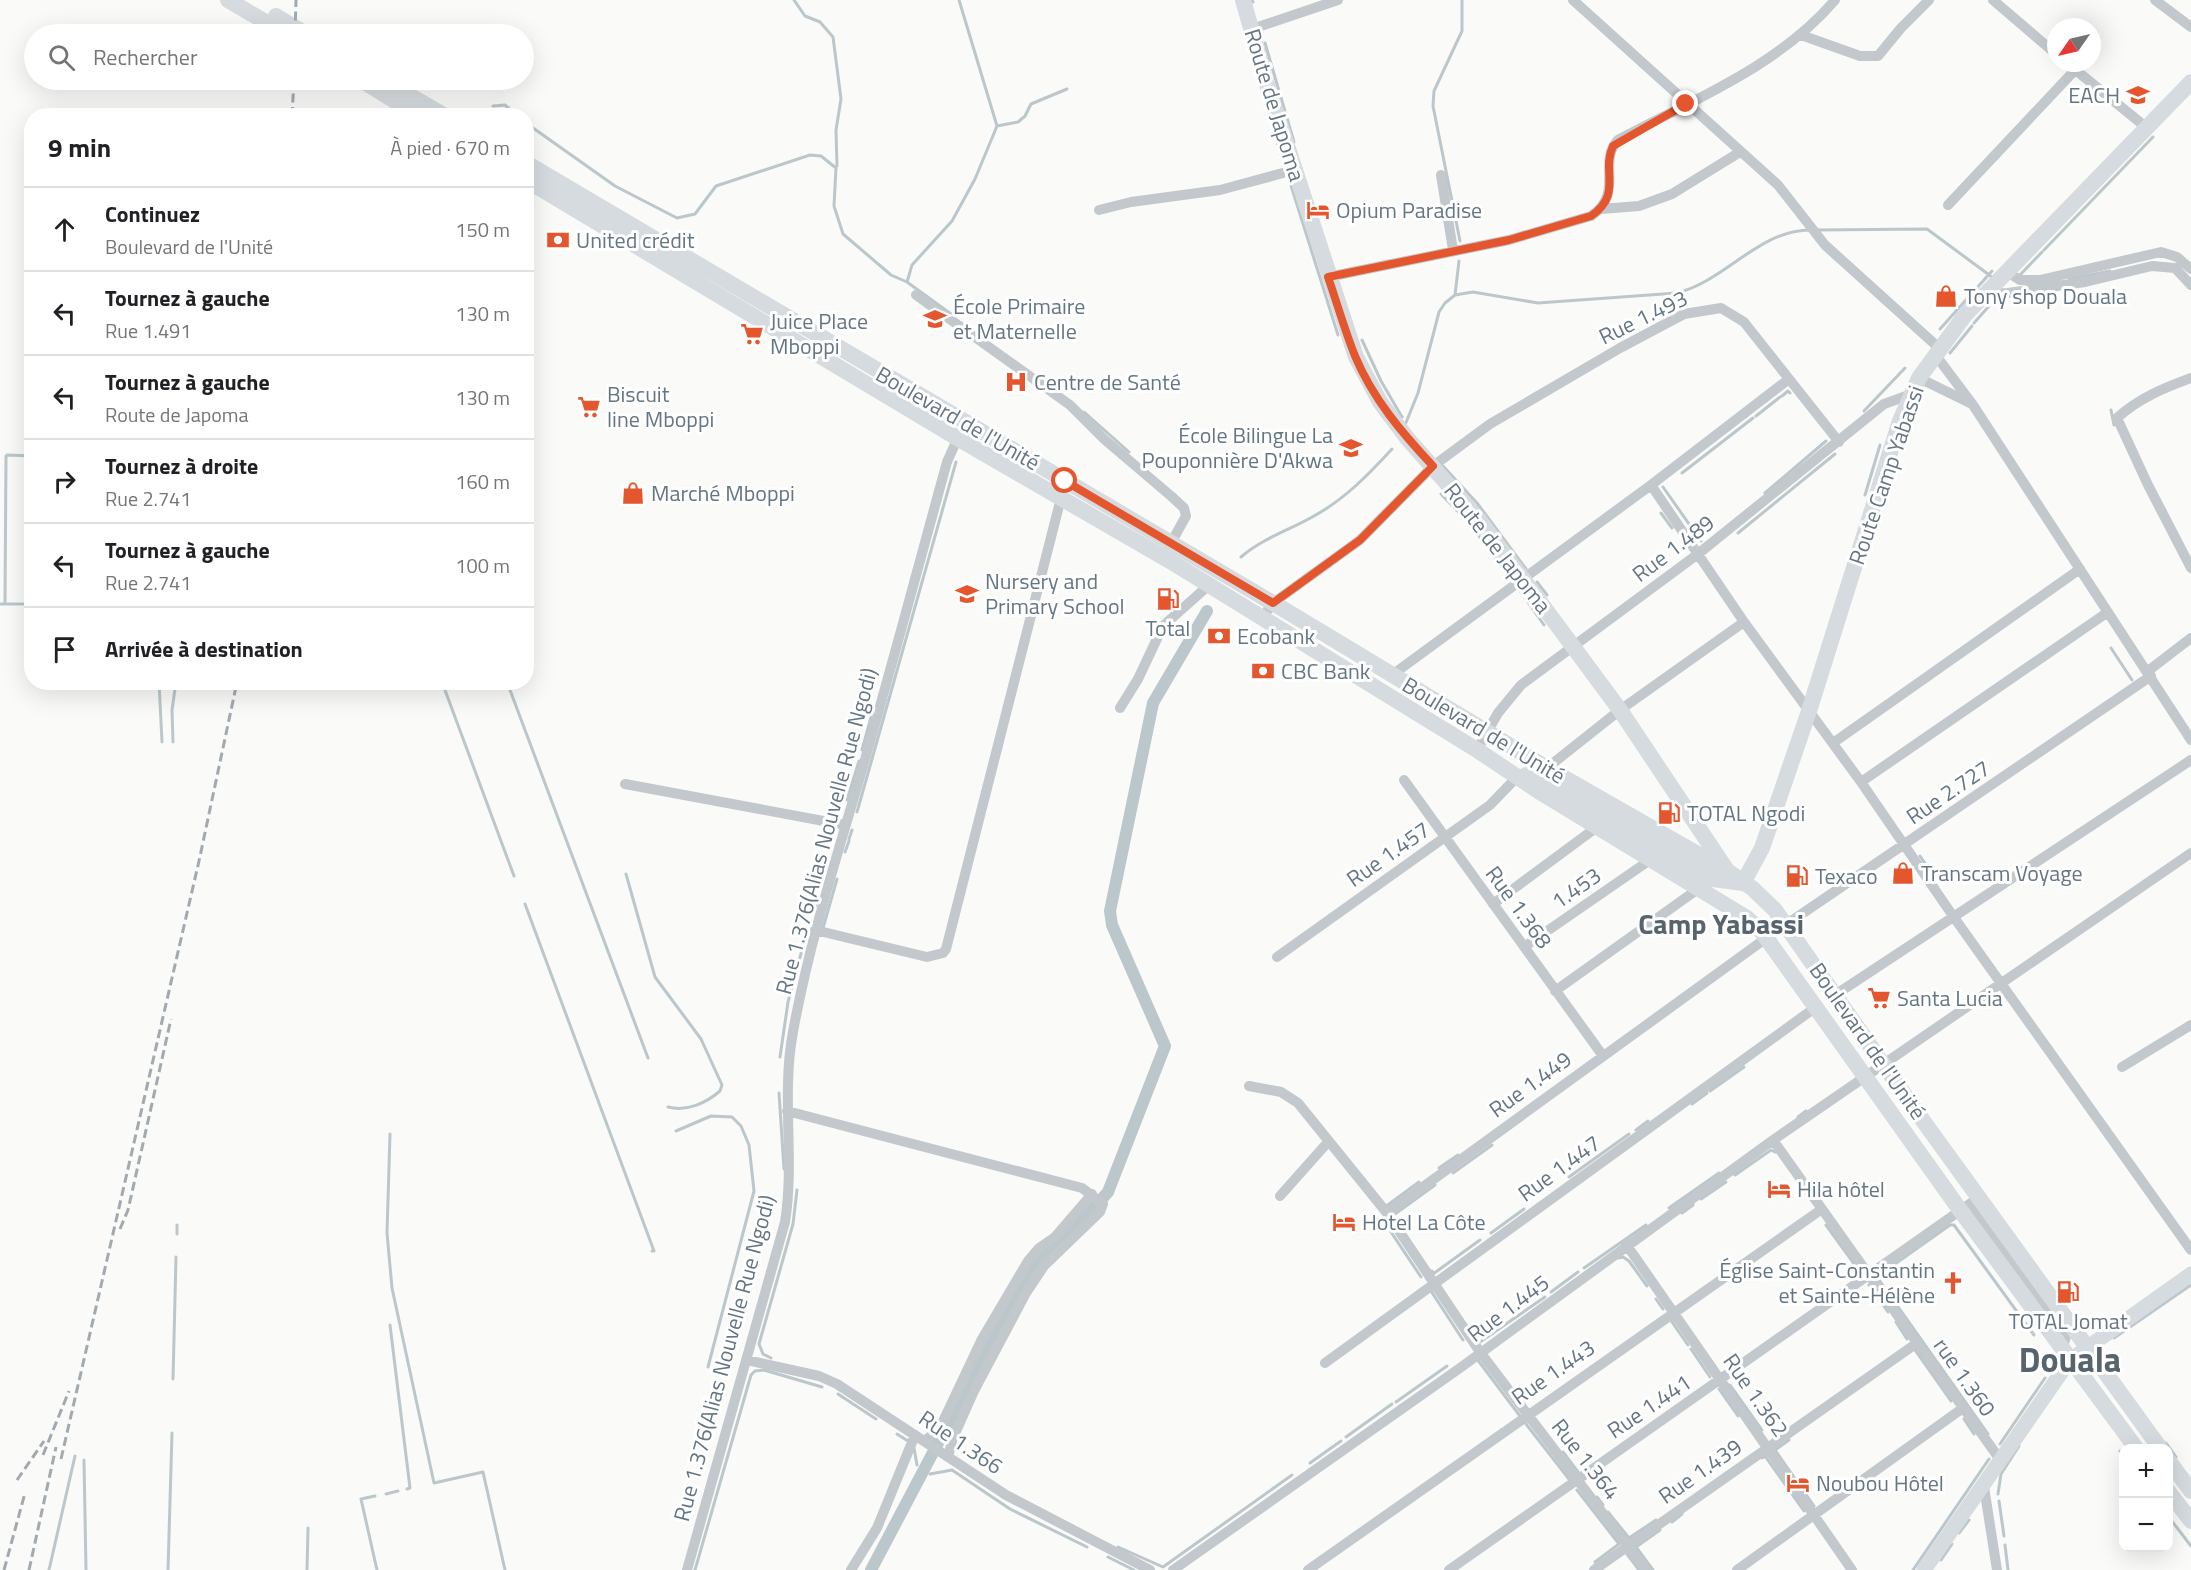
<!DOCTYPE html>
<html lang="fr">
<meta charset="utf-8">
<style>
:root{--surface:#fff;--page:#f6f6f6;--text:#202124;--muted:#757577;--line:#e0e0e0}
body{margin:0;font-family:"Titillium Web",sans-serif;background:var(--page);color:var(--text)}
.controls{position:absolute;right:18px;bottom:18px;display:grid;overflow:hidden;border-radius:12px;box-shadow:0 6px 24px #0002}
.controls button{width:54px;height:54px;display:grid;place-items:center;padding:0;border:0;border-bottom:2px solid var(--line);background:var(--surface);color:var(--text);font:30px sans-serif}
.compass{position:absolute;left:2047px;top:18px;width:54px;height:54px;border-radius:50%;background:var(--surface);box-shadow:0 6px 24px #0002;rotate:236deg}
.stop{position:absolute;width:18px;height:18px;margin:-14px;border:4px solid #e4572e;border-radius:50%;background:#fff}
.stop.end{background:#e4572e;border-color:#fff;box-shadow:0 2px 6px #0008}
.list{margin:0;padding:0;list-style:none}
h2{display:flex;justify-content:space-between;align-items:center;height:78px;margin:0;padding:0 24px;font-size:26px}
h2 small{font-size:20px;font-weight:400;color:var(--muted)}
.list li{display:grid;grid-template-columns:39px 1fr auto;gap:18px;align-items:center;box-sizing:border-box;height:84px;padding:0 24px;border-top:2px solid var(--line)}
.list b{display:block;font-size:22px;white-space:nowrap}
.list p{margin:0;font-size:20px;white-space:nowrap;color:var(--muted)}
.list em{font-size:20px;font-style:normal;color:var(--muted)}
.icon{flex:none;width:33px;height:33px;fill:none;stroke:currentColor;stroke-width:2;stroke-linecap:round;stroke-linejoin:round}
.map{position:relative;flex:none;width:2191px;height:1570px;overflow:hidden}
.search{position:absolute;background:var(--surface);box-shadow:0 6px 24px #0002;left:24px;top:24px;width:510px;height:66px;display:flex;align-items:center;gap:15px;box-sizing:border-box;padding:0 21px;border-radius:33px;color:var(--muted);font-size:22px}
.panel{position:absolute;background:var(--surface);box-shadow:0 6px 24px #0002;left:24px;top:108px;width:510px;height:582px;border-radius:24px}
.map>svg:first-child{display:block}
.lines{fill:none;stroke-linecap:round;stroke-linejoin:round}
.stream{stroke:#bbc7cb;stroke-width:3}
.canal{stroke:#bbc7cb;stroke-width:12}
.minor{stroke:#c3c8cc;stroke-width:10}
.secondary{stroke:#d6dbdf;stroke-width:15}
.primary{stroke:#d6dbdf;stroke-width:16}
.rail{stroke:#a2aab0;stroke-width:3;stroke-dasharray:9 4.5;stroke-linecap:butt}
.route{stroke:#e4572e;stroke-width:8}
.labels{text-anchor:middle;stroke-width:6;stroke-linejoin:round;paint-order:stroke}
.poi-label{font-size:22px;fill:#657683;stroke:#fff;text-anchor:start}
.street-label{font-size:22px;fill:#657683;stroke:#fff}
.district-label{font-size:28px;font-weight:bold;fill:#57646e;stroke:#fff}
.town-label{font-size:34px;font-weight:bold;fill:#57646e;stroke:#fff}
</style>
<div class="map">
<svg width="2191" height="1570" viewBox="0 0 2191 1570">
<rect width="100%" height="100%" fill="#fafaf8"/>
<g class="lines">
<path class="stream" d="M794 0 805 16 820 22 833 37 841 99 836 130 837 166
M1252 0 1253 2
M1265 43 1294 142
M493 106 505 105 518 116
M526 123 615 186 677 218 695 214 716 186 810 155 821 156 836 168 834 206 843 234 891 275 907 282 951 314
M1272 125 1285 167
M997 126 1018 122 1025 116 1031 104 1067 89
M1288 176 1338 335
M1817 230 1927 229 1992 277
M1460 241 1433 106 1434 91 1462 31V0
M2044 250 2153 137
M2019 276 2042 252
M2069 279 2110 271
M907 282 912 265 952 221 975 179 997 126 959 0
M1455 295 1459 261
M1974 323 1997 297
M1940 329 1992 271
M1362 340 1381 381 1402 417
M1950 353 1972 326
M1782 396 1788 391 1790 393
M2111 410 2114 425
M1864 411 1905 368
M1084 412 1129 452
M1756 416 1780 397
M1405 425 1418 393 1439 312 1445 303 1455 295 1473 292 1538 303 1677 293C1725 281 1759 230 1810 230
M7 455 32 456
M1443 466 1476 502
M1682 473 1753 418
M1663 487 1701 541
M1765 493 1826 441
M1441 494 1469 523 1512 579
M1865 495 1880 445
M1477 503 1526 569
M1661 513 1672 528
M1738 533 1835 454
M1241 557C1263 538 1290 530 1314 516 1345 499 1369 474 1392 449
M1537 582 1547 595
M1521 592 1544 625
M5 602 6 456
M0 604H32
M2111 648 2132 680
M159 682 162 742
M442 682 514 876
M507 682 648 1058
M173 742 172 710 176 682
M862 750 872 714
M847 800 859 761
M857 812 956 462
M849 839 852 830
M845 852 849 841
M1920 856 1930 871
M626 874 655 977 701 1039 722 1085 720 1091C706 1103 687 1112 668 1107
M525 904 654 1251H652
M814 910 818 897
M823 928 837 879
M780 1057 788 1002 802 950
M1710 1091 1744 1067
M779 1093 784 1169
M1692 1104 1707 1093
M1798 1117 1806 1111
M1636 1130 1648 1121
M676 1131 711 1116 732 1117 741 1126 749 1145 754 1191 708 1367
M390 1134 387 1233 392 1288 434 1483 483 1472 505 1570
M1439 1168 1458 1155
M1453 1173 1492 1145
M1735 1175 1771 1150 1775 1152
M1569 1177 1629 1134
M1701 1199 1726 1182
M1385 1207 1419 1182
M1669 1208 1719 1173
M1682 1213 1693 1205
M1395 1214 1435 1185
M1385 1223 1421 1277
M1826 1225 1860 1272
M1491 1233 1524 1209
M177 1234V1225
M1618 1258 1623 1257 1629 1261 1647 1286
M1584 1268 1646 1225
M1432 1271 1433 1274 1480 1240
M1878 1276 1950 1225H1954L2034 1335
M1877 1277 1988 1434
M1869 1285 1888 1312
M1431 1291 1463 1340
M1551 1292 1578 1272
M1656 1299 1663 1309
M1672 1322 1688 1345
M1896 1322 1907 1339
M390 1325 410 1488 407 1489
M2114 1338 2191 1285
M1478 1341 1480 1342 1545 1297
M1691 1349 1710 1377
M1915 1350 1951 1401
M771 1358 763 1354 759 1344 793 1224 797 1190
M1477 1359 1520 1416
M173 1379 176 1257
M1730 1385 1762 1430
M1719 1389 1738 1416
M838 1394 876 1419
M1396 1402 1447 1366
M1964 1419 1974 1434
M1526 1424 1569 1479
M897 1434 908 1441
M1346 1437 1392 1404
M1789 1440 1775 1450 1814 1506
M2166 1443 2176 1457
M2000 1444 2045 1378
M914 1448 917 1465
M2120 1451 2124 1456
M1563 1452 1578 1472
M1762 1458 1765 1456 1804 1511
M84 1460 86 1570
M1310 1463 1341 1441
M930 1474 952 1470 1010 1509 1087 1547
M1577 1490 1619 1544 1595 1562
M386 1494 398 1491
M1998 1494 2001 1474 2019 1446
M375 1496 361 1499 377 1570
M1597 1497 1603 1505
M1999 1501 2004 1536
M1608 1512 1629 1538 1656 1520
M2168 1516 2191 1546
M1672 1522 1682 1514
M1959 1533 1969 1520
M2005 1545 2008 1570
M1118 1547 1163 1567 1292 1475
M1627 1554 1639 1570
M1108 1557 1134 1570
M1941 1560 1952 1544
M49 1570 75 1456
M168 1570 172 1433
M307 1570 308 1528
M695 1570 751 1375 755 1371 764 1370 822 1387
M1653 1570 1636 1547 1660 1530
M1913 1570 1989 1459"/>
<path class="canal" d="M871 1570 1032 1265 1075 1229 1108 1192 1165 1046 1112 925 1110 911 1153 703 1207 611"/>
<path class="minor" d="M1573 0 1778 185 1825 245 1939 348
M1993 0 2056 54
M2155 0 2191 27
M1252 29 1338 0
M1801 35 1860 56H1878L1901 28 1929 0
M2067 63 2147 128
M1441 175 1453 250
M1948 205 2075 70
M1601 209 1639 206 1672 194 1740 152
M1099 210 1131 202 1220 190 1294 170
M2007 272 2020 280H2040L2161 252 2177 257 2191 269
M1328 277 1509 240 1591 216C1625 193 1597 162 1618 140 1693 100 1779 66 1835 0
M1986 294 2008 293 2085 282 2152 266 2175 268 2191 285
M916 295 1070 405 1104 439 1171 496 1184 508 1186 516 1171 543
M1934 353 1973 405 2191 740
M1919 378 1970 403
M2191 378C2164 388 2139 398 2117 418L2148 485 2191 568
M1651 485 1744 622 1861 782 1953 916 2191 1250
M1262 618 1273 603 1360 540 1433 466 1490 424 1620 348 1684 314 1721 308 1744 322 1839 442
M2148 671 2191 638
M1392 675 1651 485 1789 379
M1120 708 1138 679 1163 626 1209 585
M1833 743 2080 569
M1477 750 1498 713 1521 685 1698 554 1884 404 1909 395
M1547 768 1620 710 1744 622
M1404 780 1603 1056
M1861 782 2108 612
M625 784 845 825
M1493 904 1597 827
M815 930 927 957 943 953 946 949 1061 498
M1524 947 1650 860
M1277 957 1490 805 1517 777
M1555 991 1698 889
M1835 995 2191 760
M2122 1067 2191 1025
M1249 1086 1281 1092 1298 1103 1387 1213
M787 1111 1082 1188 1103 1204 1100 1212 1044 1266 1026 1293 974 1391 953 1438 948 1457
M1773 1140 2001 1461
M1280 1196 1328 1142
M1976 1211 2066 1337 2064 1343 2059 1341 1970 1217 1971 1213Z
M1626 1244 1852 1570
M747 1360 819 1376 837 1384 1006 1495 1150 1570
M1325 1363 1816 1007
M924 1441 939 1430 982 1339 1028 1261 1039 1248 1055 1237 1092 1194
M1984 1487 1997 1570
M687 1570 785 1222C795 1159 781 1095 793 1032 810 938 840 847 866 756 894 658 920 560 947 462L959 435
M851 1570 877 1528 915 1435
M1173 1570 1460 1368 1773 1140 2191 853
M1308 1570 1822 1209
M1449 1570 1978 1198
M1594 1570 1917 1343
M1646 1570 1480 1352 1387 1213 1765 939 2151 676
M1737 1570 1963 1408"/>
<path class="secondary" d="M1924 1570 2070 1360 2191 1274"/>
<path class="primary" d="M228 0 286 34
M1243 0 1265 78 1356 357 1380 402 1407 438 1480 521 1620 710 1726 869
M276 16 306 34
M361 80 419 116
M383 80 445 116
M526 163 1273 603 1547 768 1729 872 1752 888 1775 910 1916 1111 2160 1448
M526 180 957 438 1170 561 1477 750 1543 794 1747 918 1762 932 1960 1210 2136 1448
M1526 775 1571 797 1700 874 1713 879 1743 883
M1743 883 1762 848 1809 711 1900 421 1919 378 1965 315 2191 82
M2168 1460 2191 1491
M2168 1491 2191 1521"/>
<path class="rail" d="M295 34 296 0
M292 116 294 80
M120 1229 128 1210 171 1019
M43 1455 69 1391
M61 1459 199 861 237 682
M17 1480 44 1441
M4 1570 25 1493
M29 1570 56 1447"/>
</g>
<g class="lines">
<path class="route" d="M1065 481 1273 603 1360 540 1433 466C1402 433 1373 399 1355 356 1345 331 1337 303 1328 277L1509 240 1591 216C1623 194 1601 172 1613 146L1686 104"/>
</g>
<defs>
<g id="school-bare" transform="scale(1.8)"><path d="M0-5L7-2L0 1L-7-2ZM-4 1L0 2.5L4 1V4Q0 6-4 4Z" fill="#e4572e" stroke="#fff" stroke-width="2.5" paint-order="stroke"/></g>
<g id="hotel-bare" transform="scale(1.8)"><path d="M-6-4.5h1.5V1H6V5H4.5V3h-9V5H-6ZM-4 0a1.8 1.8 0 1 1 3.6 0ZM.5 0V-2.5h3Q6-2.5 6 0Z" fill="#e4572e" stroke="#fff" stroke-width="2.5" paint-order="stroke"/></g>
<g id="bank-bare" transform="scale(1.8)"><path d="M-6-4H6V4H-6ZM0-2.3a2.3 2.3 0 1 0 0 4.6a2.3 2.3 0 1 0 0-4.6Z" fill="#e4572e" stroke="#fff" stroke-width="2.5" paint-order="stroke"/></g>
<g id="shop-bare" transform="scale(1.8)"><path d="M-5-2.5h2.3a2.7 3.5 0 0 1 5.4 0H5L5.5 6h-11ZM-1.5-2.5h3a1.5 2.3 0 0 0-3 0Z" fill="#e4572e" stroke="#fff" stroke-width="2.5" paint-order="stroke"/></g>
<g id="supermarket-bare" transform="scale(1.8)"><path d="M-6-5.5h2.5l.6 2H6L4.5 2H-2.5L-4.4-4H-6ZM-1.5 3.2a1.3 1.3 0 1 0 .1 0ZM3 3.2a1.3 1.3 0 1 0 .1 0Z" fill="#e4572e" stroke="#fff" stroke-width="2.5" paint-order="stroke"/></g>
<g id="hospital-bare" transform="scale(1.8)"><path d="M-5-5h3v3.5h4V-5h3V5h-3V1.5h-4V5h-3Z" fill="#e4572e" stroke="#fff" stroke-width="2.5" paint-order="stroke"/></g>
<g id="fuel-bare" transform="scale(1.8)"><path d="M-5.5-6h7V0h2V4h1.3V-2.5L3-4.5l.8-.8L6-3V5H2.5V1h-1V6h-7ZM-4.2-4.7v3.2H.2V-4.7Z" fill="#e4572e" stroke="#fff" stroke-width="2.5" paint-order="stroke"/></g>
<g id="church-bare" transform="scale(1.8)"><path d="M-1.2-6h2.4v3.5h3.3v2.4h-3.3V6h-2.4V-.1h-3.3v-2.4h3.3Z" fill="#e4572e" stroke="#fff" stroke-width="2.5" paint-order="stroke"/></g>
</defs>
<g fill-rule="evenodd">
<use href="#school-bare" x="2138" y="95"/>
<use href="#hotel-bare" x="1318" y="210"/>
<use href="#bank-bare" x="558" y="240"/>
<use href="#shop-bare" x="1946" y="296"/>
<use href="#school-bare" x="935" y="319"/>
<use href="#supermarket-bare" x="752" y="334"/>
<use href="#hospital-bare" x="1016" y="382"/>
<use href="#supermarket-bare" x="589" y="407"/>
<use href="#school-bare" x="1351" y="448"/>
<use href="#shop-bare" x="633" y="493"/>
<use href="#school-bare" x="967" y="594"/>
<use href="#fuel-bare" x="1168" y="599"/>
<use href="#bank-bare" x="1219" y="636"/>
<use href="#bank-bare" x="1263" y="671"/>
<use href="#fuel-bare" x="1669" y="813"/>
<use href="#shop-bare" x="1903" y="873"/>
<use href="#fuel-bare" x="1797" y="876"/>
<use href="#supermarket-bare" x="1879" y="998"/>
<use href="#hotel-bare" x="1779" y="1189"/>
<use href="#hotel-bare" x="1344" y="1222"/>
<use href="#church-bare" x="1953" y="1283"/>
<use href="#fuel-bare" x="2068" y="1292"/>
<use href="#hotel-bare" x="1798" y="1483"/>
</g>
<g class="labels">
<g class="poi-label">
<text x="2120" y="103" text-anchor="end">EACH</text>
<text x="1336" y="218">Opium Paradise</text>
<text x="576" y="248">United crédit</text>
<text x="1964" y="304">Tony shop Douala</text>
<text x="953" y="314">École Primaire<tspan x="953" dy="25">et Maternelle</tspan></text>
<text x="770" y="329">Juice Place<tspan x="770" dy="25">Mboppi</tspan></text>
<text x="1034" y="390">Centre de Santé</text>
<text x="607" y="402">Biscuit<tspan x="607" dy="25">line Mboppi</tspan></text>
<text x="1333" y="443" text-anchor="end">École Bilingue La<tspan x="1333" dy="25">Pouponnière D'Akwa</tspan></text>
<text x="651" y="501">Marché Mboppi</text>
<text x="985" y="589">Nursery and<tspan x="985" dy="25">Primary School</tspan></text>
<text x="1168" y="636" text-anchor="middle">Total</text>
<text x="1237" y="644">Ecobank</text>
<text x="1281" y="679">CBC Bank</text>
<text x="1687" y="821">TOTAL Ngodi</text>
<text x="1921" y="881">Transcam Voyage</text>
<text x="1815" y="884">Texaco</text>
<text x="1897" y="1006">Santa Lucia</text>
<text x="1797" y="1197">Hila hôtel</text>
<text x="1362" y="1230">Hotel La Côte</text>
<text x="1935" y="1278" text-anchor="end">Église Saint-Constantin<tspan x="1935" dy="25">et Sainte-Hélène</tspan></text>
<text x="2068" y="1329" text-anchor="middle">TOTAL Jomat</text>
<text x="1816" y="1491">Noubou Hôtel</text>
</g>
<g class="street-label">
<text transform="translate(1275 105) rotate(73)" y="8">Route de Japoma</text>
<text transform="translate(1643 317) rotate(-26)" y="8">Rue 1.493</text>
<text transform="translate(958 418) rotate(30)" y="8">Boulevard de l'Unité</text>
<text transform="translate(1886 475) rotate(-71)" y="8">Route Camp Yabassi</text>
<text transform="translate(1498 548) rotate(52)" y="8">Route de Japoma</text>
<text transform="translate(1673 548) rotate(-37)" y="8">Rue 1.489</text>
<text transform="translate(1484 730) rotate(31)" y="8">Boulevard de l'Unité</text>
<text transform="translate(1948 792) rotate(-34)" y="8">Rue 2.727</text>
<text transform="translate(826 831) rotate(-75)" y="8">Rue 1.376(Alias Nouvelle Rue Ngodi)</text>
<text transform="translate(1388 854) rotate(-35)" y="8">Rue 1.457</text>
<text transform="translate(1576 888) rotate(-35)" y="8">1.453</text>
<text transform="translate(1519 907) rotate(54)" y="8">Rue 1.368</text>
<text transform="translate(1868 1041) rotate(55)" y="8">Boulevard de l'Unité</text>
<text transform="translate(1530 1084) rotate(-36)" y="8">Rue 1.449</text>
<text transform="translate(1559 1168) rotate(-36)" y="8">Rue 1.447</text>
<text transform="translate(1508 1308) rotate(-37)" y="8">Rue 1.445</text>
<text transform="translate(724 1358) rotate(-75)" y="8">Rue 1.376(Alias Nouvelle Rue Ngodi)</text>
<text transform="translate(1553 1372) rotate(-35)" y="8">Rue 1.443</text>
<text transform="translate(1965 1377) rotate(55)" y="8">rue 1.360</text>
<text transform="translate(1756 1395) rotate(55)" y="8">Rue 1.362</text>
<text transform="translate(1649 1406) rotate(-34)" y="8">Rue 1.441</text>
<text transform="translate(961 1442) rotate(34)" y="8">Rue 1.366</text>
<text transform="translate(1586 1459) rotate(52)" y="8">Rue 1.364</text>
<text transform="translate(1700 1471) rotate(-35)" y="8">Rue 1.439</text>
</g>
<g class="district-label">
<text x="1721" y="934">Camp Yabassi</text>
</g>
<g class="town-label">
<text x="2070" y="1372">Douala</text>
</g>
</g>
</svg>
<div class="controls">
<button>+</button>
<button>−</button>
</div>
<svg class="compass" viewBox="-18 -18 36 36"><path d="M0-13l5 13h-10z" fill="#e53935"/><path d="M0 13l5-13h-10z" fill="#757577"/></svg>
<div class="stop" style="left:1065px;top:481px"></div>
<div class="stop end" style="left:1686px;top:104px"></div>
<div class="search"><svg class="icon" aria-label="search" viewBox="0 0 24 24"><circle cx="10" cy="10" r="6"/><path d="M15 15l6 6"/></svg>Rechercher</div>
<section class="panel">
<h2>9 min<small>À pied · 670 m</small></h2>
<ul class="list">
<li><svg class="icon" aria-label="ahead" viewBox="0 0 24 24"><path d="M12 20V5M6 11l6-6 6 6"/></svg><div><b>Continuez</b><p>Boulevard de l'Unité</p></div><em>150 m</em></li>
<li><svg class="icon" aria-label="left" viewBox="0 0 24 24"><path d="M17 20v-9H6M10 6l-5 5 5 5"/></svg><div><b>Tournez à gauche</b><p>Rue 1.491</p></div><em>130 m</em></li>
<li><svg class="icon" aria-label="left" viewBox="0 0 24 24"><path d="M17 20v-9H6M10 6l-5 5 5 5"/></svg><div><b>Tournez à gauche</b><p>Route de Japoma</p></div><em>130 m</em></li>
<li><svg class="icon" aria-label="right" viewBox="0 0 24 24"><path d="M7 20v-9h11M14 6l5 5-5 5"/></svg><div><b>Tournez à droite</b><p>Rue 2.741</p></div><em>160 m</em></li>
<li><svg class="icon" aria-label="left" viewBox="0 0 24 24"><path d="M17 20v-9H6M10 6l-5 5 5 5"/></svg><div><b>Tournez à gauche</b><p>Rue 2.741</p></div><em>100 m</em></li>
<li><svg class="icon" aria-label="arrive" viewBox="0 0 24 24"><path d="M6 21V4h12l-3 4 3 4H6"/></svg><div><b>Arrivée à destination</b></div></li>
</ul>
</section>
</div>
